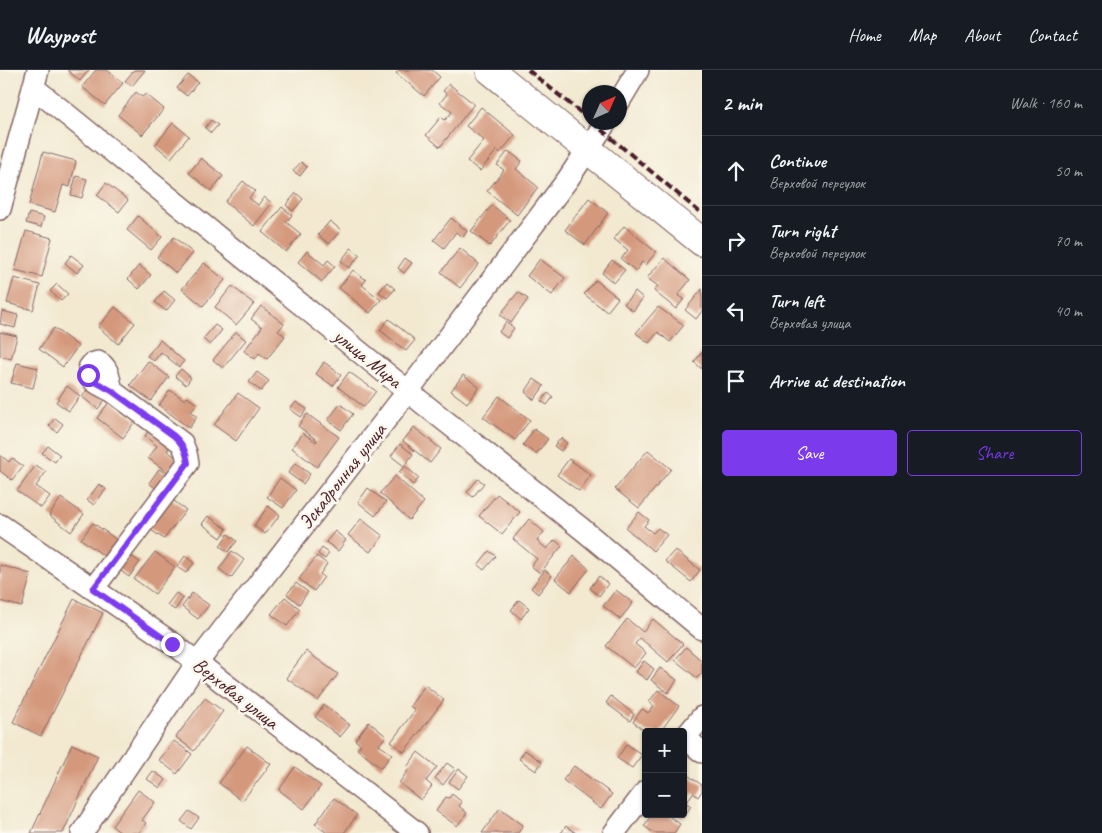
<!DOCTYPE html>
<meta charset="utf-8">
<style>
:root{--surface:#171b24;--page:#242831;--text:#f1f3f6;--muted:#9ea1a6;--line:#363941;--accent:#7c3aed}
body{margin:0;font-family:Caveat,sans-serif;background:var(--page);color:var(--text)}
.controls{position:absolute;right:15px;bottom:15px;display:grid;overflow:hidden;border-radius:5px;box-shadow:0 1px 4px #0004}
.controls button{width:45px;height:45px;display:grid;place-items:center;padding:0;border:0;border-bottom:1px solid var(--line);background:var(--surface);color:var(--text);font:25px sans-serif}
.compass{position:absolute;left:582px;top:15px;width:45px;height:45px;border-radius:50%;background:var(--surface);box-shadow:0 1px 4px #0004;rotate:45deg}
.stop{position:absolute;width:15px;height:15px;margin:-11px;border:4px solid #7c3aed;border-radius:50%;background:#fff}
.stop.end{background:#7c3aed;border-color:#fff;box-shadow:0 1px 5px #0008}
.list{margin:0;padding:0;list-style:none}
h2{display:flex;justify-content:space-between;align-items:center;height:65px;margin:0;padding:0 20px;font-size:21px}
h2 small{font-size:16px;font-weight:400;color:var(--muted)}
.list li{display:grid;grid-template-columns:32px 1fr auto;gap:15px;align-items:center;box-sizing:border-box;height:70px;padding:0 20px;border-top:1px solid var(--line)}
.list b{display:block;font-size:19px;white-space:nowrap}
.list p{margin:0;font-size:16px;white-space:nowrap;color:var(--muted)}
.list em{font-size:16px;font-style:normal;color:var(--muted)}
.actions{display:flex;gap:10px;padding:15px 20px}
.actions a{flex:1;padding:11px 0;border:1px solid var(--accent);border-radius:5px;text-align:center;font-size:18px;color:var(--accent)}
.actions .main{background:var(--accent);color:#fff}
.icon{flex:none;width:28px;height:28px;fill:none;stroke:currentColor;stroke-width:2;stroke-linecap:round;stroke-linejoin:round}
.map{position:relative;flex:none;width:702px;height:763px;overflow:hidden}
header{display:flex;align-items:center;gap:30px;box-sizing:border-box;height:70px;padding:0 25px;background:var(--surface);border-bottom:1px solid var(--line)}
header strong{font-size:24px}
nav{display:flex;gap:28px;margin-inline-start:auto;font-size:18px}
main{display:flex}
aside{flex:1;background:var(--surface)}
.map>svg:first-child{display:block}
.building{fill:#d4987b}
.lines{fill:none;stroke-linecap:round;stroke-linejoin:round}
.minor-casing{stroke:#856665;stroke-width:24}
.major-casing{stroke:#856665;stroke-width:30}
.minor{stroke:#fff;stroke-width:21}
.major{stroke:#fff;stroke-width:28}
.rail{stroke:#4a1f2b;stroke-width:4;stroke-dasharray:8 4;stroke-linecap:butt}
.route{stroke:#7c3aed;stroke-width:6}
.labels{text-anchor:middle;stroke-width:5;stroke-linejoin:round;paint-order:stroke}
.street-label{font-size:20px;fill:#4a1f2b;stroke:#fbf7ec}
</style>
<header>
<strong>Waypost</strong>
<nav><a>Home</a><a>Map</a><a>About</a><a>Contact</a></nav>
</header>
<main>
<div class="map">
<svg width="702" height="763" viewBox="0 0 702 763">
<rect width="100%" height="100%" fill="#fbf7ec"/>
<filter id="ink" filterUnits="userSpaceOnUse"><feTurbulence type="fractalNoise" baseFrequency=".02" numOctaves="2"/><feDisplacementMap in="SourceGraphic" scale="10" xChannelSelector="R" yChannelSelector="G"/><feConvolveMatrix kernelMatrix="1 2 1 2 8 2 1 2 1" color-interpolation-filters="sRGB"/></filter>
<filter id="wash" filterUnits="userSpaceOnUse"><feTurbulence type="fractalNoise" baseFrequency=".0096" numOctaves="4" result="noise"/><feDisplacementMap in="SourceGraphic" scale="20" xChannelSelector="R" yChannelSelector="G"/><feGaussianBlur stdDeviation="1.12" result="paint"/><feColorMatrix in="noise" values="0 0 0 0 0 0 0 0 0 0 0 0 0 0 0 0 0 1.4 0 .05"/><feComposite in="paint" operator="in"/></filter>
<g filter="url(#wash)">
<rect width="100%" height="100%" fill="#f2e9d0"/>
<g id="blocks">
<path class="building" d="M67 0H89L80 11Z
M96 0H107L123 13 105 35 82 17Z
M134 0H145L132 16 125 11Z
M399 0H432L440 7 424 26 396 3Z
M188 5 198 12 187 26 177 18Z
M449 14 474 34 440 77 426 65 441 47 445 50 452 42 440 33 447 24 443 21Z
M136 22 142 27 146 24 164 39 142 65 118 45Z
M481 37 515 65 500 83 497 80 480 101 467 91 484 70 466 56Z
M211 50 218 55 211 63 205 58Z
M173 53 189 66 171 88 155 75Z
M508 81 522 91 516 99 538 117 517 145 487 121 504 100 497 95Z
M43 82 76 91 70 117 63 115 55 142 29 135Z
M201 88 223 106 211 121 189 103Z
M301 92 307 97 300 106 293 101Z
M76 106 87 109 82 128 71 125Z
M243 111 255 121 249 128 258 135 264 127 272 133 254 156 225 132Z
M106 113 128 130 119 142 97 125Z
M296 123 303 129 293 141 286 135Z
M589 128 608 143 585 175 565 160Z
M492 135 510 150 490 176 471 161Z
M282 137 292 145 286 152 301 164 286 182 262 162Z
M29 143 44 147 41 157 26 153Z
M138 146 162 167 151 180 127 160Z
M451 148 467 161 463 167 456 162 444 178 434 170Z
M330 151 341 160 329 174 318 165Z
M624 156 656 182 646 195 642 192 636 201 621 189 628 180 614 169Z
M26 161 52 168 42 207 15 200Z
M174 167 193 183 176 203 157 187Z
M351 178 360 185 349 198 341 191Z
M460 178 479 194 460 218 441 202Z
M307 181 324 195 328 190 335 196 322 212 298 192Z
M71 185 84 195 77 203 65 193Z
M405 188 412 193 404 203 398 198Z
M664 188 690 210 678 225 684 229 676 239 654 221 658 216 647 208Z
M540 189 565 208 552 225 527 206Z
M612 190 625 200 614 213 602 203Z
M204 193 225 210 203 236 182 219Z
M139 195 151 205 139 219 128 209Z
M353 200 366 210 362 215 381 230 370 243 339 218Z
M14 208 40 215 33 240 7 233Z
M596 210 618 228 607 242 584 224Z
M387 212 395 219 387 228 379 222Z
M57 214 68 224 61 231 50 221Z
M232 216 254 234 236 255 215 237Z
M702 219V241L696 249 685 240Z
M164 221 175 230 166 241 155 232Z
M635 221 643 228 633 241 624 234Z
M518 222 528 229 511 253 500 245Z
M261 236 284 254 278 261 285 266 267 289 259 283 255 289 244 281 262 257 251 249Z
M115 237 135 253 118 274 98 257Z
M658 237 684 255 670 272 658 262 649 273 636 263Z
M2 241 18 245 15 258 0 254Z
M389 249 415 270 406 281 380 260Z
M506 252 514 258 507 268 499 262Z
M215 255 222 260 210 275 203 269Z
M54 258 78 276 63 297 39 279Z
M0 262 17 266 11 289 0 286Z
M236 262 246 270 223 298 213 290Z
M160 270 184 291 179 297 161 282 154 291 147 286Z
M702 282V299L694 292Z
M148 291 169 307 151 331 130 315Z
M324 292 341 305 333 316 316 304Z
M17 293 38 298 33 318 11 313Z
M181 299 191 308 186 315 175 306Z
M257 302 269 311 261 321 249 312Z
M349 302 376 321 364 337 338 317Z
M463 305 479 317 467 333 451 321Z
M534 309 544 316 534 330 525 322Z
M67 316 80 326 69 341 56 332Z
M90 316 106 328 98 339 82 327Z
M170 320 185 330 187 327 197 334 191 342 197 347 189 358 159 335Z
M238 323 259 338 236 371 214 355Z
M548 323 553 327 547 335 541 331Z
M499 326 530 350 515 370 483 347Z
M110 331 136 350 123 368 97 348Z
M296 332 307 339 301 347 290 339Z
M340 334 353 344 341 360 328 350Z
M307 344 339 367 317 397 292 378 303 363 316 372 317 370 298 356Z
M55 348 63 354 57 362 49 356Z
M414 357 441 379 430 393 403 371Z
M150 359 171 375 167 381 177 388 167 402 148 388 157 376 145 366Z
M534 359 548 369 536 384 523 375Z
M561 368 567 373 561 381 554 376Z
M400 374 413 384 404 396 391 386Z
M48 376 60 385 55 392 42 383Z
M648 380 671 399 639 438 615 419Z
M0 385 9 392 12 388 23 396 12 410 0 401Z
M569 389 591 405 579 421 557 405Z
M295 393 310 404 303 414 288 403Z
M36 395 46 402 36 416 50 426 41 438 17 421Z
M405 396 419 408 413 415 399 402Z
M159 399 170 407 159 421 149 413Z
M395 406 424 432 409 450 380 423Z
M280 408 296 420 283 438 267 427Z
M478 409 484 413 473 427 467 422Z
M99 414 106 419 94 435 87 430Z
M368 418 386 432 375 446 358 432Z
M497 424 520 442 502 464 479 446Z
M61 428 84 444 71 462 49 445Z
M170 428 186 440 164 469 148 458Z
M268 436 280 445 265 464 254 456Z
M639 442 649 450 644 456 653 463 658 458 667 465 653 481 626 458Z
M208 446 227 459 221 468 202 454Z
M361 449 383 466 370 482 348 465Z
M529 449 544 462 537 471 547 479 555 470 562 476 540 503 531 496 537 489 513 469Z
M93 453 120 472 108 489 81 469Z
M335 461 346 470 338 481 326 472Z
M228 464 237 471 228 482 220 476Z
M322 478 329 483 325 489 318 484Z
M675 480 700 500 691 512 665 491Z
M232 481 244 490 231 508 219 499Z
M489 481 496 486 484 500 478 495Z
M155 482 175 497 155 524 134 509Z
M128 484 140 492 129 507 118 499Z
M185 486 194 493 186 503 177 497Z
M317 486 327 494 320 504 324 507 314 521 299 509Z
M574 486 589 499 571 522 555 509Z
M0 495 31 504 22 537 0 531Z
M545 500 552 506 538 524 531 518Z
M599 506 608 514 599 526 590 518Z
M296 513 308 522 299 534 287 524Z
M616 520 633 533 620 549 603 536Z
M176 523 183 528 175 540 167 535Z
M192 523 209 535 198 549 182 537Z
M285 527 300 539 287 556 271 544Z
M74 529 103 543 41 666 13 652Z
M519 530 529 538 521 549 511 540Z
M627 549 643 562 653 549 683 574 668 592 640 568 635 574 646 583 634 598 606 576Z
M686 577 702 591V603L697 608 675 590Z
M306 581 338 604 318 631 286 608Z
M644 591 654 599 647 610 636 602Z
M660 598 677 610 668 623 651 610Z
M425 615 444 630 404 682 391 672 415 640 410 636Z
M658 620 679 636 660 662H646L633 652 642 639 648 643 654 636 649 632Z
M611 626 634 644 630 651 606 633Z
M205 628 223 641 194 681 176 667Z
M324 635 350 655 340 667 315 647Z
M369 652 386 666 379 675 392 684 381 698 357 679 361 675 355 670Z
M174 671 192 684 177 704 159 690Z
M72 674 98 686 63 763H31Z
M627 674 642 685 632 698 617 688Z
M247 676 271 694 242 731 219 713Z
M525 680 542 692 536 701 519 689Z
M418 682 437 697 426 711 432 716 421 730 399 713 409 699 407 697Z
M447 693 455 699 443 715 435 708Z
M574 696 612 724 601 739 563 710Z
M295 697 321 716 304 739 279 720Z
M459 699 468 706 458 719 449 712Z
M153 701 166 710 160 718 147 709Z
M683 702 702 715V721L698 727 693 723 686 733 691 736 683 748 679 744H683Z
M138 720 155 732 142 750 146 753 139 763H121L112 756Z
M452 724 462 732 459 736 467 743 457 756 436 741 446 727 449 728Z
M334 728 357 745 344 763H327L315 754Z
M500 738 523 755 518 763H482Z
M189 741 199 748 191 759 181 751Z
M652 744H666L680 754 674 763H654L644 756Z
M566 756 576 763H561Z"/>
</g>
</g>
<g filter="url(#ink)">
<use href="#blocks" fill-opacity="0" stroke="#856665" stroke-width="1"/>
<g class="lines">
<g class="minor-casing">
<path id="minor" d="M33 17 425 335 582 459 702 559
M620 30 638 0
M0 139 38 0
M0 455 172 573 417 763
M93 519 188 393 186 383 182 373 112 321C109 309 109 297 98 292L92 294 89 298C88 312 101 315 112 321
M685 668 702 682
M683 670 702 647
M82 763 197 593 408 321 568 109 606 52
M614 763 646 721"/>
</g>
<g class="major-casing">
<path id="major" d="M490 0 702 172"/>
</g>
<use href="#minor" class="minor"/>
<use href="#major" class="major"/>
<path class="rail" d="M528 0 590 50
M592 52 702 144"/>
</g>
</g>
<g class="lines" filter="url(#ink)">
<path class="route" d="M88 305 92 310 112 321 174 366C183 374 186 381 188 393L93 519 172 574"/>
</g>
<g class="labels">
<g class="street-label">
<text transform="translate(368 288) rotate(39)" y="7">улица Мира</text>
<text transform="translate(342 406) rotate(-52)" y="7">Эскадронная улица</text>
<text transform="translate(236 623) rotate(38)" y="7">Верховая улица</text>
</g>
</g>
</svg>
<div class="controls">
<button>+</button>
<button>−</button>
</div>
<svg class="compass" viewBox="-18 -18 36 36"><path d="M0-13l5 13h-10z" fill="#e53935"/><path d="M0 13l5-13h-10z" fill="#9ea1a6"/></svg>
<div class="stop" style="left:88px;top:305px"></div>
<div class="stop end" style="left:172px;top:574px"></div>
</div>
<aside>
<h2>2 min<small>Walk · 160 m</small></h2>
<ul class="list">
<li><svg class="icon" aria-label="ahead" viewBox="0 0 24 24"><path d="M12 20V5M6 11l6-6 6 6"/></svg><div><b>Continue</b><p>Верховой переулок</p></div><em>50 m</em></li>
<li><svg class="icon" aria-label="right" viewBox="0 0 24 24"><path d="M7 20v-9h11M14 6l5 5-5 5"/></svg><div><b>Turn right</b><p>Верховой переулок</p></div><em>70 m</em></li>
<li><svg class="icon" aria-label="left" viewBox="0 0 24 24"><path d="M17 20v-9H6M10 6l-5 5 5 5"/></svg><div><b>Turn left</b><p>Верховая улица</p></div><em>40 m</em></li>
<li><svg class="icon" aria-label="arrive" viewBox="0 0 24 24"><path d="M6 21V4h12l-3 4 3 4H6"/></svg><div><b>Arrive at destination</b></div></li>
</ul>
<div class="actions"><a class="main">Save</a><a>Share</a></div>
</aside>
</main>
